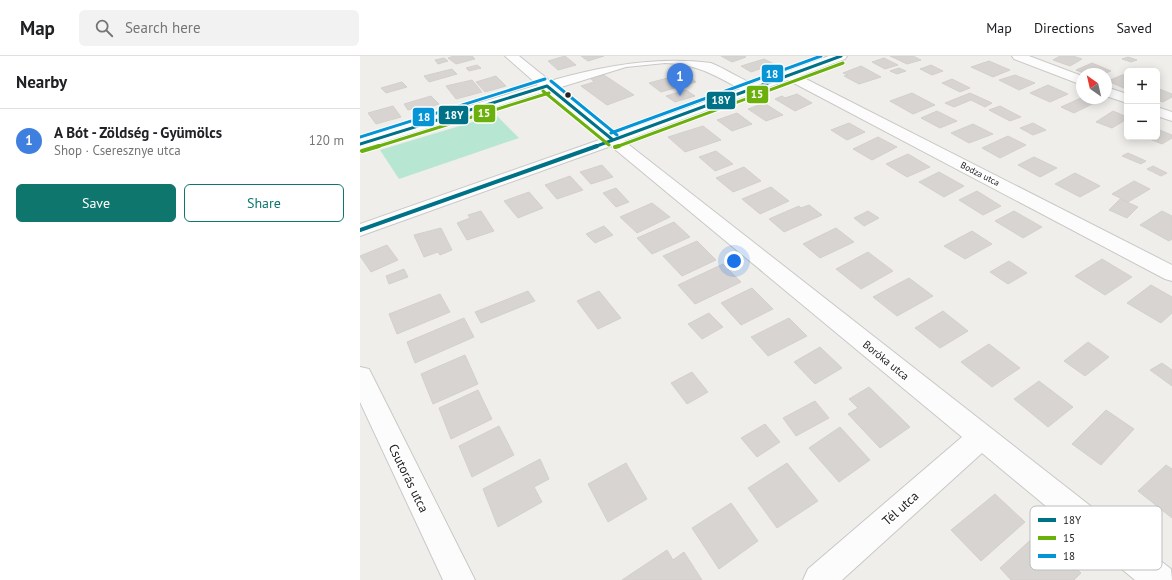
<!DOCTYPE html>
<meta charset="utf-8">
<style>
:root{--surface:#fff;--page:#f2f2f2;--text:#202124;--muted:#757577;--line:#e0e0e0;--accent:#0f766e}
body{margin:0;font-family:"PT Sans",sans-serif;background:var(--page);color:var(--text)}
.controls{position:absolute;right:12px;top:12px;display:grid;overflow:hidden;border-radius:6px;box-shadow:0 2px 10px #0003}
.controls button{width:36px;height:36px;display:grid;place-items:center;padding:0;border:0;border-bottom:1px solid var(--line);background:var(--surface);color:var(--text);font:20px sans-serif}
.compass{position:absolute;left:716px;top:12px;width:36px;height:36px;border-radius:50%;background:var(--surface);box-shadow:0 2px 10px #0003;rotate:326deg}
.you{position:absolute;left:374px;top:205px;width:14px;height:14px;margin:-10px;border:3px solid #fff;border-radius:50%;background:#1a73e8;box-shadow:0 0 0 6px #1a73e833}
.badge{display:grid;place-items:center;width:26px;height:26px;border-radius:50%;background:var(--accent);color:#fff;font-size:13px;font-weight:700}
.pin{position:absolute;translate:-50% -33px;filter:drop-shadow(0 1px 2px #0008)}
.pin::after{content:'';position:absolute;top:21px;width:14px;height:12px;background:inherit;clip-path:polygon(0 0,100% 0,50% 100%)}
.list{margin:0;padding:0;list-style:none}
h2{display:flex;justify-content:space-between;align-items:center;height:52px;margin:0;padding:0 16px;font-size:17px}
h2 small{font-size:13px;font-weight:400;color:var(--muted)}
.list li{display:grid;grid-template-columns:26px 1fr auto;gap:12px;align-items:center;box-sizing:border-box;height:64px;padding:0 16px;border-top:1px solid var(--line)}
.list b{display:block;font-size:15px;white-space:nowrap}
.list p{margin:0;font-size:13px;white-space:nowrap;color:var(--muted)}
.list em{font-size:13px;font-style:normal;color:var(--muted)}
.actions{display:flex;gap:8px;padding:12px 16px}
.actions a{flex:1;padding:9px 0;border:1px solid var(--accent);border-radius:6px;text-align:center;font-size:14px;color:var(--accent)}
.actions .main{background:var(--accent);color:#fff}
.icon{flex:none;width:22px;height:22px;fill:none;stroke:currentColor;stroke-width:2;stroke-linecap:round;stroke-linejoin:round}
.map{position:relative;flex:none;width:812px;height:524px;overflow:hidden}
header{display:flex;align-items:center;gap:24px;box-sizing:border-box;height:56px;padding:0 20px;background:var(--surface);border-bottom:1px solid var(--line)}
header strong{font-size:19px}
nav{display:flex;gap:22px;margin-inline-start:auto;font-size:14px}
.search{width:280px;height:36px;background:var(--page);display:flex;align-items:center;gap:10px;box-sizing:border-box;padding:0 14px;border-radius:6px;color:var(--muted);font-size:15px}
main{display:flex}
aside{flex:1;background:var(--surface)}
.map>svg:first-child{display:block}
.pitch{fill:#b7e6d2}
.building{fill:#d7d4d2;stroke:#d3d0cc}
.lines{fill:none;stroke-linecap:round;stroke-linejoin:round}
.street-casing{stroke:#c9c8c7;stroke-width:2}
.street{fill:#fdfcfc;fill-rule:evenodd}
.bus-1-far1-casing{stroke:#fff;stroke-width:5}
.bus-1-casing{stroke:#fff;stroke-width:6}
.bus-2-far1-casing{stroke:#fff;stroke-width:5}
.bus-2-casing{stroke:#fff;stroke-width:6}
.bus-3-casing{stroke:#fff;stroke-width:5}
.bus-1-far1{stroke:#007287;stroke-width:3}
.bus-1{stroke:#007287;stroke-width:4}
.bus-2-far1{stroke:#6cb00d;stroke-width:3}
.bus-2{stroke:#6cb00d;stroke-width:4}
.bus-3{stroke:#0595d6;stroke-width:3}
.bus-dot{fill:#222;stroke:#fff;stroke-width:1.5}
.labels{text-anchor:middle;stroke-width:3.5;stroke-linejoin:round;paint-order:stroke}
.far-street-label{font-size:9px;fill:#222;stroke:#fff}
.street-label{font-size:11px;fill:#222;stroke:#fff}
.near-street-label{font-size:13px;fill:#222;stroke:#fff}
.key{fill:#fff;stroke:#bdbdbd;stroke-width:1}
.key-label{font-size:11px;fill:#222}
.line-badge{stroke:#fff;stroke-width:1.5}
.badge-label{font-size:11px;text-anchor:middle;font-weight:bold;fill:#fff}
</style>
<header>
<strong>Map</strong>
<div class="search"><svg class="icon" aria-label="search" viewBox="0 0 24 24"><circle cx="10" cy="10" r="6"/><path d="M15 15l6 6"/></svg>Search here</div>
<nav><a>Map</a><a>Directions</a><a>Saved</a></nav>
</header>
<main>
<aside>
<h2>Nearby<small></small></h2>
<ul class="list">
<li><span class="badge" style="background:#3f7fe0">1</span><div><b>A Bót - Zöldség - Gyümölcs</b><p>Shop · Cseresznye utca</p></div><em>120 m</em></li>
</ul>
<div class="actions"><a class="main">Save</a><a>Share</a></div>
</aside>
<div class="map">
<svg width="812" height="524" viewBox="0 0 812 524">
<rect width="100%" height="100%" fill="#f0eeeb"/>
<path class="pitch" d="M136 59 159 82 39 123 20 94Z"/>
<path class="building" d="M94 0H112L115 3 96 8 88 2Z
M205 0 216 9 198 14 188 5Z
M221 0H244L228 5Z
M361 0H384L386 1 372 6Z
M530 0H553L561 4 547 8Z
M700 0H713L722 3 710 10 693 4Z
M768 1 777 4 771 6 762 3Z
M84 2 88 5 78 8 75 4Z
M524 2 538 9 525 13 512 6Z
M404 3 414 8 391 16 381 10Z
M629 5 650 14 633 21 611 11Z
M732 7 751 15 743 18H726L716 14Z
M117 9 121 12 109 15 106 12Z
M571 9 583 15 572 19 560 13Z
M501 10 521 21 499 28 484 20 488 19 483 17Z
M539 12 546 15 537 18 530 15Z
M92 13 97 18 69 26 64 20Z
M320 14 336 26 301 36 289 27 311 21 307 18Z
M767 17 766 33 748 25Z
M244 19 274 39 247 49 221 30 234 26 231 23Z
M655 19 675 27 659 34 639 24Z
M136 20 146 30 125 36 116 26Z
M592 23 610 32 600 36 582 27Z
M112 24 122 36 96 43 86 30Z
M42 26 47 31 26 37 21 32Z
M688 29 708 38 690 46 670 37Z
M797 32 812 38V41L803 46 797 44Z
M326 34 335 40 315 46 306 40Z
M552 37 575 49 553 58 530 45Z
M610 37 632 47 625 51 611 44 594 51 585 47Z
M437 38 452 47 435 55 415 43 422 40 425 42Z
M71 40 79 48 57 55 55 52 48 54 44 48Z
M721 42 734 47 714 57 701 51Z
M404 47 423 59 406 65 388 53Z
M33 50 41 61 16 68 8 57Z
M640 50 661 61 650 65 629 54Z
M577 55 597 65 580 72 561 62Z
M753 55 767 61V63L752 72 736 66Z
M377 57 392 68 372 75 357 64Z
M489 67 505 76 487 84 471 74Z
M673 67 686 74 673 79 660 72Z
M613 68 633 78 609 87 591 77Z
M343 70 361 84 325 96 308 81Z
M797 73 812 79V82L802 88 785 81H797Z
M648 80 666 89 640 102 622 92Z
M518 81 537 91 512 104 493 93Z
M356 95 373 108 355 115 339 101Z
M768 97 786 105 781 108 762 100Z
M548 98 570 111 547 121 526 108Z
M674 101 697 112 680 121 658 109Z
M242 109 253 121 231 128 220 116Z
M793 110 807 117 801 120 787 113Z
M384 111 401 125 373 136 356 122Z
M579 116 604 130 584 141 559 126Z
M715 117 740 130 720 141 695 128Z
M210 120 223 134 197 143 185 129Z
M774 125 790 133 768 146 752 138Z
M411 131 429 145 400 158 382 143Z
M256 132 269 146 256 151 243 137Z
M617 135 641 150 623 159 599 144Z
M169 136 183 152 158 162 144 145Z
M760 143 778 151 767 162 749 154Z
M292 147 310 161 277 177 260 161Z
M449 149 462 159 424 176 409 163 439 150 441 152Z
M121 155 134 175 107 184 97 167 110 162 108 159Z
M508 155 519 162 504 170 494 162Z
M654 155 682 171 663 182 635 165Z
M802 155 812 160V183L809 185 780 169Z
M314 166 330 181 292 198 277 182Z
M244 170 253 179 235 187 226 178Z
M81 172 92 194 80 199 78 196 64 201 54 179Z
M476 172 494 186 460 202 443 188Z
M612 175 632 188 605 203 584 190Z
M337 185 356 204 322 220 303 200Z
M27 189 38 204 11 216 0 200Z
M508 196 533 215 501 233 476 213Z
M742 203 772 221 745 239 715 220Z
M649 205 667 217 648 228 630 216Z
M363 208 381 226 335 248 318 229Z
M44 213 48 221 29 228 26 220Z
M549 222 573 240 537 260 513 241Z
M791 229 812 241V257L801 267 767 247Z
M392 232 413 253 381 269 361 247Z
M168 235 175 245 121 267 115 256Z
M239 235 261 262 238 273 217 245Z
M80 238 90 256 37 278 29 258Z
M583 255 608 275 580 292 555 272Z
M349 257 363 271 342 283 328 268Z
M104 262 114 281 55 307 47 286Z
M429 262 447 280 408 300 391 281Z
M728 286 749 301 725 320 704 305Z
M629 288 660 312 632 331 601 306Z
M460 291 482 312 455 328 434 306Z
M105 299 118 328 73 348 61 318Z
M802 307 812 314V330L790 314Z
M332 316 348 336 327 348 311 327Z
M679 325 713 351 688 371 654 343Z
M509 331 550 371 520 392 488 358 498 352 489 343Z
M118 334 132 363 91 383 79 352Z
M455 345 469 362 436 380 423 362Z
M746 354 774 373 741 409 712 388Z
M405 368 420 386 397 401 381 382Z
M139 370 154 399 112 421 99 390Z
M480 371 510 404 479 426 449 392Z
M180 403 189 423 174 431 182 446 138 471 123 433Z
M266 407 287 443 248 466 228 428Z
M427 407 458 445 417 472 388 432Z
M806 409 812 413V462L778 435Z
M635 438 665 466 621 505 591 474Z
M371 447 398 485 359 513 332 472Z
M678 477 721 517 714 524H651L640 512Z
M307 494 313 504 324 496 342 524H262Z"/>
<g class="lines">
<g class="street-casing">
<path id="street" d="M145 0H159L190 25C242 10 297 0 351 7 365 13 378 21 392 28L469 0H487L485 3 440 20 812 209V225L805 223 428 24 264 85 811 513 812 524H775L622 397 482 524H443L448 513 602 381 251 90 0 180V168L242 83 186 35 0 93V83L178 29ZM305 7C336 8 353 18 380 33L255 78 198 32 266 11Z
M652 0H669L722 20V29L654 3Z
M746 31 767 38V47L746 40Z
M797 51 812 56V65L797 60Z
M0 311 9 313 115 524H83L0 346Z"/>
</g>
<use href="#street" class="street"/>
<g class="bus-1-far1-casing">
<path id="bus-1-far1" d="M187 30 253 84
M0 88 187 30
M234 91 481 0"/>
</g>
<g class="bus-1-casing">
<path id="bus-1" d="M0 174 237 90"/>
</g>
<g class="bus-2-far1-casing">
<path id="bus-2-far1" d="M183 35 249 89
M16 91 189 37
M256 91 483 7"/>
</g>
<g class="bus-2-casing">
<path id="bus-2" d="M255 91 259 90
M2 95 19 90"/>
</g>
<g class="bus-3-casing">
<path id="bus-3" d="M191 25 257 79
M251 77 461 0
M0 81 185 23"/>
</g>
<use href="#bus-1-far1" class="bus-1-far1"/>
<use href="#bus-1" class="bus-1"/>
<use href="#bus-2-far1" class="bus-2-far1"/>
<use href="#bus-2" class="bus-2"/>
<use href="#bus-3" class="bus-3"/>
</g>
<circle class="bus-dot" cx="208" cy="39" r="3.5"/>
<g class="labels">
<g class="far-street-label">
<text transform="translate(620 118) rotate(27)" y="3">Bodza utca</text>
</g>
<g class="street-label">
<text transform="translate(526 304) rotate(39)" y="4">Boróka utca</text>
</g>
<g class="near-street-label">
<text transform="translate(49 422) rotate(64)" y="5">Csutorás utca</text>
<text transform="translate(540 452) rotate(-42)" y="5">Tél utca</text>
</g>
</g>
<rect x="670" y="450" width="132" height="64" rx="6" class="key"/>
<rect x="678" y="462" width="18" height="4" fill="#007287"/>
<rect x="678" y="480" width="18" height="4" fill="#6cb00d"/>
<rect x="678" y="498" width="18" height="4" fill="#0595d6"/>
<g class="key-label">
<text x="703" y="468">18Y</text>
<text x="703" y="486">15</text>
<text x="703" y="504">18</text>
</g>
<g class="line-badge">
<rect x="401" y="8" width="23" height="19" rx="4" fill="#0595d6"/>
<rect x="386" y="29" width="23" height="19" rx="4" fill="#6cb00d"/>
<rect x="346" y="35" width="30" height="19" rx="4" fill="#007287"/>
<rect x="113" y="48" width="23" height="19" rx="4" fill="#6cb00d"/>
<rect x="78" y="49" width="31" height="20" rx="4" fill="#007287"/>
<rect x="52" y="51" width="23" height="20" rx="4" fill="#0595d6"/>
</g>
<g class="badge-label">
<text x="412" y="22">18</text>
<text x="397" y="42">15</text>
<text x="361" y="48">18Y</text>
<text x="124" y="61">15</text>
<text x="94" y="63">18Y</text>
<text x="64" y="65">18</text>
</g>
</svg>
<div class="controls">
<button>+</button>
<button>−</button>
</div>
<svg class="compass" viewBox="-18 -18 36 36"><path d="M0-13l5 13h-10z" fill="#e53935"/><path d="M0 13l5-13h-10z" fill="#757577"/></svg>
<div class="you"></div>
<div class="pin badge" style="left:320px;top:40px;background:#3f7fe0">1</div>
</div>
</main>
